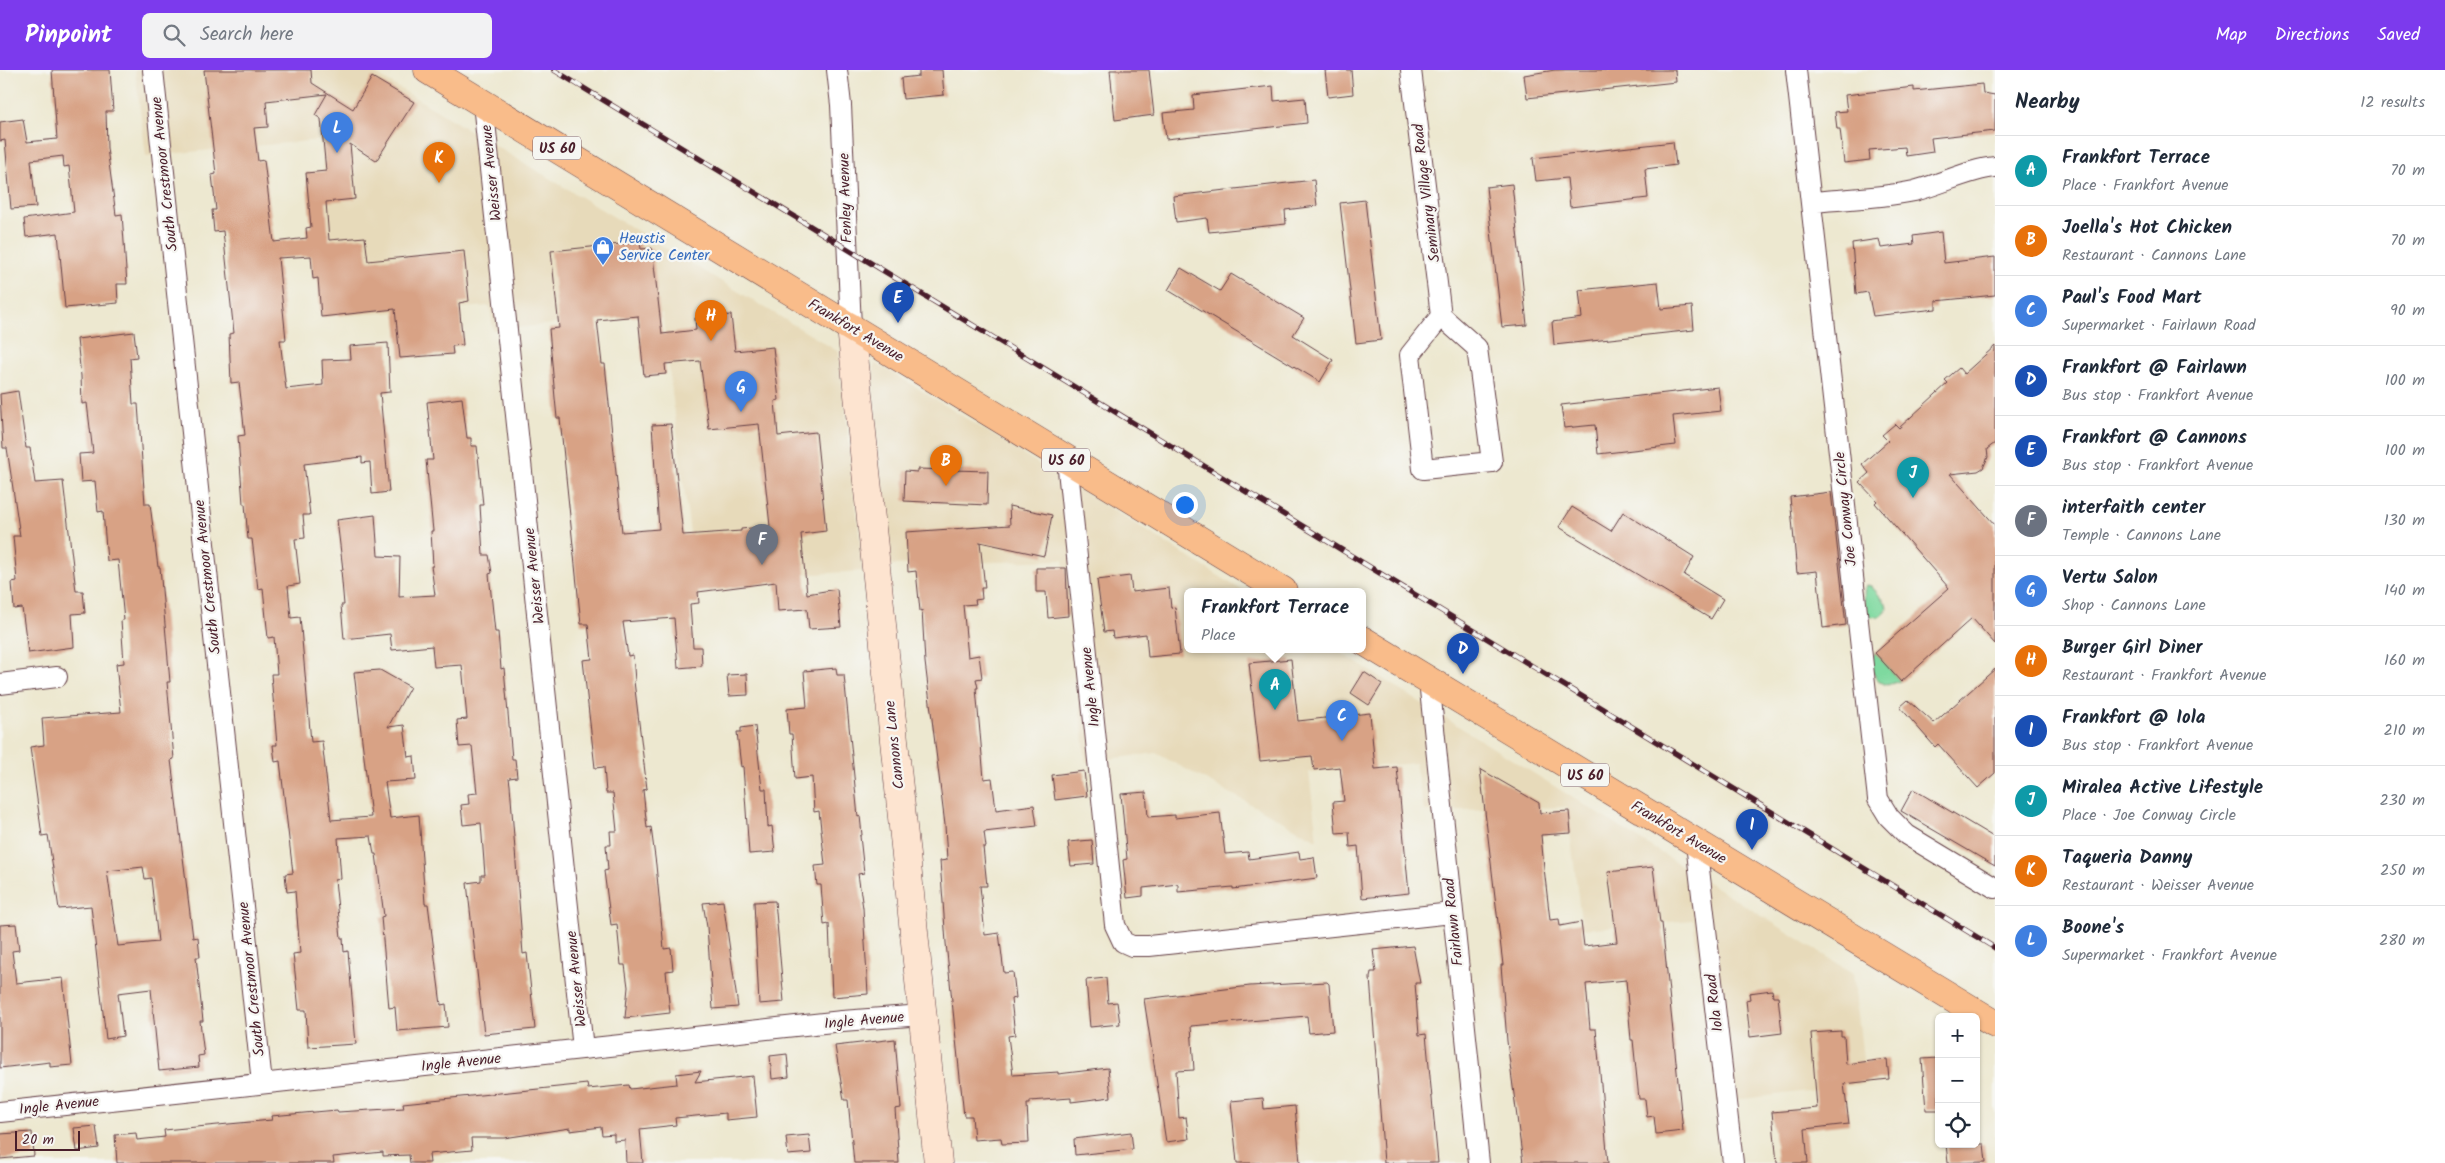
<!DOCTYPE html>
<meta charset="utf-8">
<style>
:root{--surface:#fff;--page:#f2f2f3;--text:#1f2937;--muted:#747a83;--line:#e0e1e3;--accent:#7c3aed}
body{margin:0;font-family:Kalam,sans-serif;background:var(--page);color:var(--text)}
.controls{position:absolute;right:15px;bottom:15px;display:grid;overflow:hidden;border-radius:8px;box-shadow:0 1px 4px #0004}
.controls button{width:45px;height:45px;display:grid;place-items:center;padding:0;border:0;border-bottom:1px solid var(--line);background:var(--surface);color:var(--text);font:25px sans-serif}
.scale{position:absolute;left:15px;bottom:12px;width:65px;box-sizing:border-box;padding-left:5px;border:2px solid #4a1f2b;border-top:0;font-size:14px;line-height:18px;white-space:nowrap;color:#4a1f2b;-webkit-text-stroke:4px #f6f6f2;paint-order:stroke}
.you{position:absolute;left:1184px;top:434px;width:18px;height:18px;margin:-12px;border:4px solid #fff;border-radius:50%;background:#1a73e8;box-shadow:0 0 0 8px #1a73e833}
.badge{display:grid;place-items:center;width:32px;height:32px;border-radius:50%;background:var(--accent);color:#fff;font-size:16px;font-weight:700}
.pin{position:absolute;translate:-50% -41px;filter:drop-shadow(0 1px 2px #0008)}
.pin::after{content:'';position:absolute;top:26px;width:18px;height:15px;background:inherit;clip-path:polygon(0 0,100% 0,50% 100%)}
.popup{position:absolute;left:1184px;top:518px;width:182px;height:65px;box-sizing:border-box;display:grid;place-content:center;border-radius:8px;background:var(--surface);filter:drop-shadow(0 1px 4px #0005);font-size:16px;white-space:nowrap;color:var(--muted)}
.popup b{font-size:19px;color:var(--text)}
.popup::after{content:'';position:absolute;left:50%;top:100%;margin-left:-10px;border:10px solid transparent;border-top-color:var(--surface)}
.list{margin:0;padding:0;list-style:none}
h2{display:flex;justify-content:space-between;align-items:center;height:65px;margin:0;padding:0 20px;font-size:21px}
h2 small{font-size:16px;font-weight:400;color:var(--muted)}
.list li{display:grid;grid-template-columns:32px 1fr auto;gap:15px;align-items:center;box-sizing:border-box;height:70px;padding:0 20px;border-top:1px solid var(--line)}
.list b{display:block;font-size:19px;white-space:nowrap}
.list p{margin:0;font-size:16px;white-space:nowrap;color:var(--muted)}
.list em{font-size:16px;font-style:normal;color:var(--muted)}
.icon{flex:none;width:28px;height:28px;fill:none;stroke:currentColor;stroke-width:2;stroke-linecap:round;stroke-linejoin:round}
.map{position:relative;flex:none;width:1995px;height:1093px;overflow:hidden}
header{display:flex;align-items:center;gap:30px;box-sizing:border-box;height:70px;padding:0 25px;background:var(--accent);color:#fff}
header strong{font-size:24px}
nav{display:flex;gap:28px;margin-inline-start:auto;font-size:18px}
.search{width:350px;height:45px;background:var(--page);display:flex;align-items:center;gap:12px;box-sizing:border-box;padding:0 18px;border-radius:8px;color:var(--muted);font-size:19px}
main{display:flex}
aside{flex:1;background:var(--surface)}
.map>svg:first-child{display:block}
.built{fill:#e7daba}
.green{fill:#7ed99f;stroke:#647c65}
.building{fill:#d8a285;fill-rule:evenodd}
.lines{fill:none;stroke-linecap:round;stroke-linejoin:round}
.street-casing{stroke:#623d44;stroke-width:22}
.secondary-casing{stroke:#623d44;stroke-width:29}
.primary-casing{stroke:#623d44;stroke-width:29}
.street{stroke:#fff;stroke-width:20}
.secondary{stroke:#fde4d0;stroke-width:28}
.primary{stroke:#f9bc8a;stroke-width:28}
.rail-casing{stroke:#4a1f2b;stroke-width:5.5}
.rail{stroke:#f6f6f2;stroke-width:4;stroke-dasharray:11;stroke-linecap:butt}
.labels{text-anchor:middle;stroke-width:4.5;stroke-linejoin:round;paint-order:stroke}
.shield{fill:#f6f6f2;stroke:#7e6067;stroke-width:1}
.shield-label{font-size:14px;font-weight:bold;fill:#4a1f2b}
.street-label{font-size:15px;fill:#4a1f2b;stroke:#f6f6f2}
.shop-label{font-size:15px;fill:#366cbe;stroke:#f6f6f2;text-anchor:start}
</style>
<header>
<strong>Pinpoint</strong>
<div class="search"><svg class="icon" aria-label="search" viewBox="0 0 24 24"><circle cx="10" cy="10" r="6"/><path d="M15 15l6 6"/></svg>Search here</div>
<nav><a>Map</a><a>Directions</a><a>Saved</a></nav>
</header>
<main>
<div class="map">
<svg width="1995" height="1093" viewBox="0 0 1995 1093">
<rect width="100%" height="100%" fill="#f6f6f2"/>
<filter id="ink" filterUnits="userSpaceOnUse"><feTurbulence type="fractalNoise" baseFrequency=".02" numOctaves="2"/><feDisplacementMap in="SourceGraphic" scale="10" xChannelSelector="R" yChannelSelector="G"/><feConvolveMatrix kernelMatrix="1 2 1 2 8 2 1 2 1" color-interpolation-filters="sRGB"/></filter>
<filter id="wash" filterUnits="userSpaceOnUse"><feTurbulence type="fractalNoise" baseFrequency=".0096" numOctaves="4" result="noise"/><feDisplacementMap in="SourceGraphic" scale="20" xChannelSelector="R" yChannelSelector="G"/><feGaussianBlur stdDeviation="1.12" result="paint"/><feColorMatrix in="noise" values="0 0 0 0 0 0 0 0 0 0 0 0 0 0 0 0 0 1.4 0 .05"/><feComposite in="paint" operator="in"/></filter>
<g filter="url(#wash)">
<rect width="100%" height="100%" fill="#ede8d0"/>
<path class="built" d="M135 0H369L839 282 863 501 696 511 662 243 493 260 490 236 339 246 320 70 146 86Z
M875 294 890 301 1243 521H1188V579H1335L1853 903 1866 1014 1717 1032 1693 850 1582 859 1567 737 1424 741 1415 693 1309 702 1317 770 1156 683 1086 692 1063 490 887 495 872 312Z"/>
<path class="green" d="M1866 515 1871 516 1886 533 1887 538 1881 546 1871 547C1865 541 1862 523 1866 515Z
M1875 583 1900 611 1887 615C1874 611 1866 595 1875 583Z"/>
<g id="blocks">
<path class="building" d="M52 0H110L113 41H106L107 78 116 145 122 144 127 214H117L118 233 65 238 58 163 26 167 24 149 74 142 69 96 64 97 63 86 31 90 36 137 11 139 5 70 0 71V52L23 49 27 72 57 69Z
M204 0H311L312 13 353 39 372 7 414 32 376 91 350 74 355 129 326 132 329 170 365 167 368 191 464 181 469 231 459 233 463 275 452 276 453 284 400 288 395 239 321 247 318 208 313 209 311 186 278 188 286 270H280L286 319 323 315 322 290 351 289 350 276 388 273 390 322 380 323 389 422 372 424 370 392 362 393V387L304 394 310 445H303L305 468 295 469 300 514 288 516 291 548 300 547 311 672 322 671 331 750 371 747 354 602 380 600 410 617 388 657 404 655 408 687 414 686 416 710 385 712 390 748 419 745 425 834H428L441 935 446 934 448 957 397 961 395 937 389 938 381 847 384 846 376 784H374L371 766 338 768 341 809 335 810 341 868H343L344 882 348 881 356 974 308 977 306 940H299L293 884 300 883 295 821 287 822 285 804 293 803 289 769 280 691 275 692 273 675H277L271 604H277L274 567 268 568 263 518 258 519 252 469H248L245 434H243L238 366 245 365 239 312 231 313 229 264 234 263 223 161 214 162 212 140H216L212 105 216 104ZM327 24 315 45 321 49 326 101 306 103 311 157 306 158 307 168 274 172 264 90 258 91 254 58 268 57 266 31Z
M919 0H942L944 25 903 29 901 8 919 6Z
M1110 0H1149L1154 45 1115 50Z
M1325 0H1351L1353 24 1328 27Z
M1555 0H1675L1676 12 1527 28 1524 5Z
M1982 14 1983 23 1995 25V61L1931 68 1933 82 1906 86 1905 77 1869 80 1870 90 1844 93 1840 59H1837L1835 42 1847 41 1845 25 1914 17V21Z
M1273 16 1274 31 1305 28 1307 53 1166 69 1163 43 1194 40 1193 25Z
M1673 72 1676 95 1645 99 1648 128 1570 137 1567 108 1536 111 1533 88Z
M1314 110 1317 136 1285 140 1286 154 1209 162 1207 148 1176 152 1173 126Z
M1512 114 1527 255 1502 257 1486 117Z
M1365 130 1381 270 1356 273 1340 133Z
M1941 162 1944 193 1995 187V225L1936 231V239L1873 246 1868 222 1856 224 1852 173 1879 169 1881 178 1914 174 1913 166Z
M640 172 641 179 652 178 662 264 696 260 695 248 731 245 735 281 773 277 779 330 775 331 778 366 816 362 826 461 801 464 807 524 837 519 841 557 809 559 807 539 778 541 776 512 698 522 699 533 690 534 693 577H701L702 596 678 598 674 548 623 552 628 586 633 585 635 611H634L647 719 643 720 647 758 651 757 656 795 664 879 671 878 673 900 666 901 670 943 625 948 628 917 625 895H621L617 854 611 855 604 801 608 800 606 775H611L610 761H617L613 723H606L604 697 595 698 583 590 592 589 588 554H581L560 348H557L555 328 549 259 559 258 551 181ZM638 246 644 306 666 304 665 294 700 291 709 359 759 354 770 456 741 459V461L683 465 671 354 652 355 659 459 622 462 605 294H602L597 250Z
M1181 198 1220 221 1231 204 1304 248 1293 265 1333 290 1320 312 1168 220Z
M1658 212 1661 239 1692 236 1694 260 1554 275 1552 252 1582 248 1579 220Z
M134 262 137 287 130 288 133 334H138L145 434H150L158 497H160L170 612H167L174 689 171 690 193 868 198 867 200 887H196L203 951H200L204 985 198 986 199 997 159 1001 151 919 118 923 123 966 106 969 91 836 59 839 48 765 42 766 30 677 44 675 42 648 121 642 116 594 124 593 121 550H124L118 490 107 491 103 441 98 442 95 411 81 412 79 384 93 383 87 333 82 334 81 306 77 269ZM143 797 145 809 151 808 158 872 118 876 107 801Z
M1995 276V373L1987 379 1988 387 1983 398 1978 401 1950 404 1995 455V574L1972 548 1901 612 1875 583 1949 518 1875 433 1877 431 1859 412 1869 403 1862 394 1888 371 1882 365 1895 354 1899 358 1948 313 1945 310 1959 298 1964 304Z
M1718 317 1721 341 1673 346 1676 375 1598 384 1595 355 1564 358 1561 335Z
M18 321 26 378H30L35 413 63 411 76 521H83L85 543 72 544 74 577 28 583 22 538 14 539 12 512 17 511 13 466H20L7 378H3L0 324Z
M462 328 467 368H471V376H477L483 435H480L483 485H489L492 503 489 504 495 562H498L501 599 504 598 512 689H515L517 707 509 708 510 715 523 884 527 883 535 959 484 964 467 813 481 811V805H485L481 753 463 755 461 735 469 734 468 724 477 723 472 676 459 677 457 650 467 649 462 595 434 597 432 576 392 580 390 564 344 569 341 535H344L341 500H343L337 450 375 445 378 486 400 487 399 527 435 525 431 496H433L431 461H433L426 390H433L427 332Z
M917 399 988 401 987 435 904 431 905 401 917 402Z
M1831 422 1846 555 1823 558 1817 501 1797 503 1790 427Z
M1009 436 1052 445 1044 486 980 472 985 518H981L982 529 975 530 976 534 963 535 968 587 979 585 982 608 976 609 978 618H976L981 674 984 709 992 708 996 740 1034 735 1037 756 984 762 986 777H983L987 816H980L985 865 999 863 1004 903 1013 902 1016 928 1011 929 1015 965 1008 966 1013 1005 1058 1002V1004L1108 998 1111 1027 1071 1032V1028L1030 1031V1034H1027L1029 1073 1002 1074 1001 1068 974 1070 972 1046H964L946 873 940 791 947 790 945 755 925 592 922 540 920 541 916 501 908 502 906 462 1010 455Z
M1572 437 1611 461 1623 442 1694 487 1684 505 1723 529 1711 549 1559 457Z
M1036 498H1066L1068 546 1048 548 1046 522H1036Z
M1130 506 1132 522 1169 518 1171 538 1175 537 1180 584 1148 587 1146 564 1113 568 1112 561 1104 562 1097 510Z
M1291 589 1298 651 1370 643 1375 699 1397 697 1409 823 1362 828 1358 776 1350 777 1349 762 1336 763 1333 732 1344 731 1340 697 1314 700 1312 686 1260 691 1249 593Z
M836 598 837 605H844L858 747 860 746 862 765 860 766 864 803 858 804 863 838 868 924 832 927 829 854 824 855 821 815H817L815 796 825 795 819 741 814 742 812 707 795 709 792 664H789L787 639 807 637 804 601Z
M1995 599V703L1978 718 1938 674 1935 677 1900 637 1908 630 1934 653Z
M1364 602 1382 614 1369 635 1351 623Z
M747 604 748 625 729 626 727 605Z
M755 656 762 719H766L768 757 772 756 775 782 749 784 743 696 741 697 737 662H741V658Z
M1480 699 1539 733 1540 743 1569 741 1571 763 1541 765 1544 798 1550 850 1559 849 1560 856 1581 852 1584 876 1617 872 1608 802 1653 797 1660 853H1662L1683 1061 1656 1064 1654 1046 1647 1047 1645 1029H1639L1633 970H1631L1626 910 1586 914 1590 959H1596L1608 1093H1523L1507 971 1501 895H1503Z
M1084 701 1087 726 1055 730 1052 705Z
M1913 719 1995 768V796L1901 741Z
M1146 722 1148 747 1175 745V748L1220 743 1225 784 1248 782 1249 789 1299 782 1300 789 1314 787 1317 808 1233 819V817L1178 822V814L1143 818V826L1127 828 1123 790 1127 789 1121 724Z
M1092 770 1094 794 1071 796 1068 772Z
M723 831 738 937 713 939 707 857 703 833Z
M775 831 784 932 759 934 754 832Z
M16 854 19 880 12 881 16 913 63 908 72 995 50 997V992L0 998V855Z
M1413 876 1420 913H1415L1419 965 1426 964 1438 1093H1384L1370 908 1371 902H1376L1373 880Z
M1106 908 1108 933 1117 932 1120 954 1090 957 1086 910Z
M1327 912 1329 914 1333 961 1309 963 1307 946 1191 956 1194 1000 1176 1001 1179 1048 1186 1047 1189 1069 1166 1072 1144 929 1250 916Z
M1772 920 1773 926H1778L1782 963 1750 967 1746 930 1750 929 1749 923Z
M1841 961V966H1844L1846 994 1887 989 1889 1009 1844 1014 1849 1054 1805 1059 1808 1093H1777L1772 1042 1817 1038 1811 963Z
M895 969 901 1038 895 1039 899 1093H854L848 1030H844L835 976Z
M787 984 789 1007 772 1009 770 986Z
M1939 988V1040H1926L1922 989Z
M701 1001 695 1012 753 1006 757 1047 726 1050V1043L675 1048 676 1055 640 1059 643 1093H626L625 1070 614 1071V1064L602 1065 601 1057 570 1061V1058L504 1068H471L472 1080 429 1084 430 1093H410L409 1085 383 1086V1082L333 1087 334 1093H117L115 1065 136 1063 137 1070 165 1067 164 1060 272 1050 271 1046 337 1040 338 1042 404 1038 403 1033 587 1014 588 1019 629 1015 630 1019 677 1014 676 1004Z
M1263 1028 1264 1039 1295 1036 1300 1093H1237L1231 1031Z
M96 1056 99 1078 77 1081 74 1058Z
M32 1062 34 1086 0 1089V1064Z
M1131 1062 1133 1079 1075 1085 1074 1069Z
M809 1065 811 1083 788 1085 786 1067Z
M1946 1074H1984L1986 1092 1948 1093Z"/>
</g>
</g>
<g filter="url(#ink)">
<use href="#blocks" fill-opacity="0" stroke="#623d44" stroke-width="1"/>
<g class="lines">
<g class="street-casing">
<path id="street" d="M153 0 262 1013
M837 0 841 35 851 257
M1411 0 1441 246 1477 278 1492 392 1423 399 1410 285 1441 246
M1796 0 1878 729 1889 747 1907 765 1995 818
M483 33 583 979
M1811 132C1845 129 1881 128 1914 121 1939 115 1971 99 1995 97
M1067 390 1115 855 1123 872 1132 876H1149L1452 843
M1429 610 1479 1093
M0 614 57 607
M1696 773 1733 1093
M0 1042 842 951 923 945"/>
</g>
<g class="secondary-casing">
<path id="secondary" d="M851 257 938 1093"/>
</g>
<g class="primary-casing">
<path id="primary" d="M428 0 1283 521
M1362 570 1995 954"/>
</g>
<use href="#street" class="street"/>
<use href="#secondary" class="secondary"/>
<use href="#primary" class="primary"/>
<g class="rail-casing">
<path id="rail" d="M554 0 1995 878"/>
</g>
<use href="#rail" class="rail"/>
</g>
</g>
<defs>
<g id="shop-pin" transform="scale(1.125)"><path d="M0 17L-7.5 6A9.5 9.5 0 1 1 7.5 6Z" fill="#3f7fe0" stroke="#f6f6f2"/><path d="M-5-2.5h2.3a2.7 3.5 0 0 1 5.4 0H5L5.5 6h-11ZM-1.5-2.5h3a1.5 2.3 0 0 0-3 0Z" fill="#fff"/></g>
</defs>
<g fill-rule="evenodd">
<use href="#shop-pin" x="603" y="177"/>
</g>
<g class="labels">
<g class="shield">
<rect x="533" y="66.5" width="48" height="23" rx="4"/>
<rect x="1042" y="378.5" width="48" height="23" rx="4"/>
<rect x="1561" y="693.5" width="48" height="23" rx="4"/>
</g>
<g class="shield-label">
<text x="557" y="83">US 60</text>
<text x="1066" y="395">US 60</text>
<text x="1585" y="710">US 60</text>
</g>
<g class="street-label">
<text transform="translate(491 103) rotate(-96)" y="5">Weisser Avenue</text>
<text transform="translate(164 104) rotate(-96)" y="5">South Crestmoor Avenue</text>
<text transform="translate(1426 123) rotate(-97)" y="5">Seminary Village Road</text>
<text transform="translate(845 128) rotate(-92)" y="5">Fenley Avenue</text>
<text transform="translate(856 260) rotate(31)" y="5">Frankfort Avenue</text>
<text transform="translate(1845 439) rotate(-96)" y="5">Joe Conway Circle</text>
<text transform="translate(534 506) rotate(-96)" y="5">Weisser Avenue</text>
<text transform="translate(207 507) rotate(-96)" y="5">South Crestmoor Avenue</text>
<text transform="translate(1090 617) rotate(-96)" y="5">Ingle Avenue</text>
<text transform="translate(894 675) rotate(-96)" y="5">Cannons Lane</text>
<text transform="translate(1679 762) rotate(31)" y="5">Frankfort Avenue</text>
<text transform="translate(1453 852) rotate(-96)" y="5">Fairlawn Road</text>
<text transform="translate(251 909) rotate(-96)" y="5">South Crestmoor Avenue</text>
<text transform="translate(576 909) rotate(-96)" y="5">Weisser Avenue</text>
<text transform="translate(1714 933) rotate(-97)" y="5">Iola Road</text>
<text transform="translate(864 950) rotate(-5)" y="5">Ingle Avenue</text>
<text transform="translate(461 992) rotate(-6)" y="5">Ingle Avenue</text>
<text transform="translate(59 1035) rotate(-6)" y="5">Ingle Avenue</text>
</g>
<g class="shop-label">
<text x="619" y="173">Heustis<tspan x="619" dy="17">Service Center</tspan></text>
</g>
</g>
</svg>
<div class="controls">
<button>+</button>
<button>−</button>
<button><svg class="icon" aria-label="locate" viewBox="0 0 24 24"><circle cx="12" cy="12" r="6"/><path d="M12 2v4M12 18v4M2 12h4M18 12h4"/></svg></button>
</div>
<div class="scale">20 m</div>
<div class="you"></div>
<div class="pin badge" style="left:1275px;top:640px;background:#0f9aa8">A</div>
<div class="popup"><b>Frankfort Terrace</b>Place</div>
<div class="pin badge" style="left:946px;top:416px;background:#e8710a">B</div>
<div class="pin badge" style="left:1342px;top:671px;background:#3f7fe0">C</div>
<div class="pin badge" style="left:1463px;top:604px;background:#1a4fb4">D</div>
<div class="pin badge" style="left:898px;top:253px;background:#1a4fb4">E</div>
<div class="pin badge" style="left:762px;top:495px;background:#6b7280">F</div>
<div class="pin badge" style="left:741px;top:342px;background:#3f7fe0">G</div>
<div class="pin badge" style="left:711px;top:271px;background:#e8710a">H</div>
<div class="pin badge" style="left:1752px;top:780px;background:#1a4fb4">I</div>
<div class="pin badge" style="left:1913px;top:428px;background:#0f9aa8">J</div>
<div class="pin badge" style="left:439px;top:113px;background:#e8710a">K</div>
<div class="pin badge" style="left:337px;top:83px;background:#3f7fe0">L</div>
</div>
<aside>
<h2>Nearby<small>12 results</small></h2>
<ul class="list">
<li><span class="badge" style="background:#0f9aa8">A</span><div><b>Frankfort Terrace</b><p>Place · Frankfort Avenue</p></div><em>70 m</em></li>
<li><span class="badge" style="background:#e8710a">B</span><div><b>Joella's Hot Chicken</b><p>Restaurant · Cannons Lane</p></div><em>70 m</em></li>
<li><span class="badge" style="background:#3f7fe0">C</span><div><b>Paul's Food Mart</b><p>Supermarket · Fairlawn Road</p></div><em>90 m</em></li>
<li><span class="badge" style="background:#1a4fb4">D</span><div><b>Frankfort @ Fairlawn</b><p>Bus stop · Frankfort Avenue</p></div><em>100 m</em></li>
<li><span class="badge" style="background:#1a4fb4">E</span><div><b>Frankfort @ Cannons</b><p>Bus stop · Frankfort Avenue</p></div><em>100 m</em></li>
<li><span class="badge" style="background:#6b7280">F</span><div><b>interfaith center</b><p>Temple · Cannons Lane</p></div><em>130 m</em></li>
<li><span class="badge" style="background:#3f7fe0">G</span><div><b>Vertu Salon</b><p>Shop · Cannons Lane</p></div><em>140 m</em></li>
<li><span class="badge" style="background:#e8710a">H</span><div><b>Burger Girl Diner</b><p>Restaurant · Frankfort Avenue</p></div><em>160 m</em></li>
<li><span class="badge" style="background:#1a4fb4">I</span><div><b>Frankfort @ Iola</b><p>Bus stop · Frankfort Avenue</p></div><em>210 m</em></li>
<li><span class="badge" style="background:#0f9aa8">J</span><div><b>Miralea Active Lifestyle</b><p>Place · Joe Conway Circle</p></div><em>230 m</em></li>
<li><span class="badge" style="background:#e8710a">K</span><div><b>Taqueria Danny</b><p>Restaurant · Weisser Avenue</p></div><em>250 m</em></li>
<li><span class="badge" style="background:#3f7fe0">L</span><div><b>Boone's</b><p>Supermarket · Frankfort Avenue</p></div><em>280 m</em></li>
</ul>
</aside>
</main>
